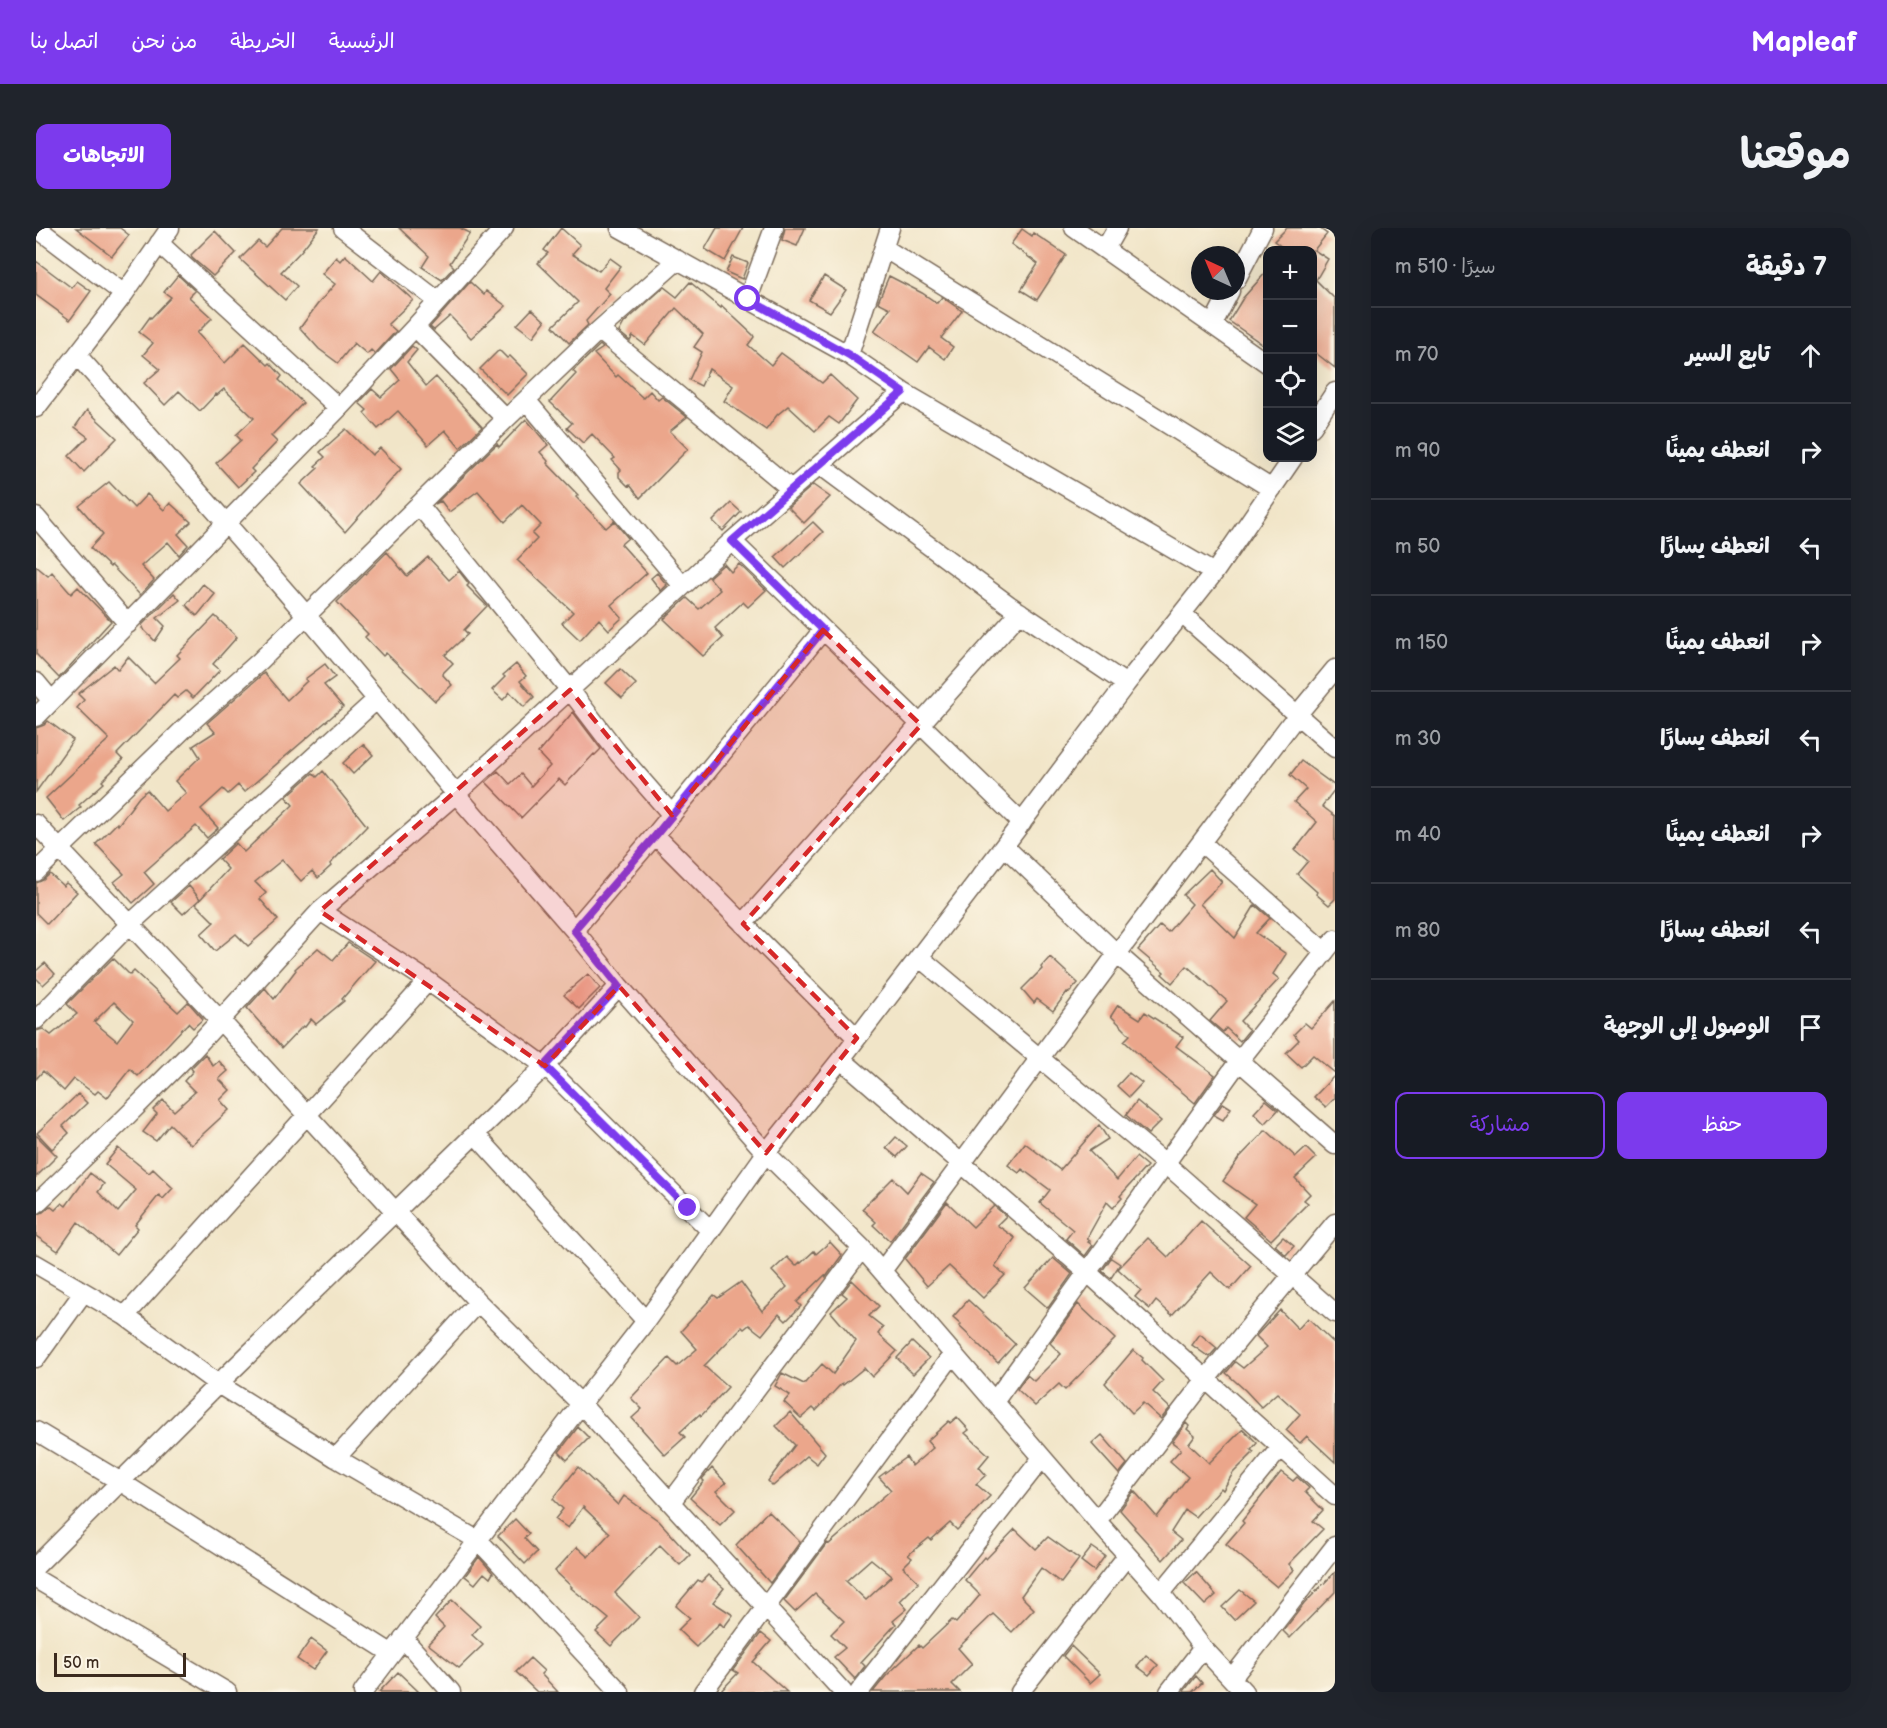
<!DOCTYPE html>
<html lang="ar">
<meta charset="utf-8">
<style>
:root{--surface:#171b24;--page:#20242c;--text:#f1f3f6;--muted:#9ea1a6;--line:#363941;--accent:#7c3aed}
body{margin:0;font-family:"Balsamiq Sans","Playpen Sans Arabic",sans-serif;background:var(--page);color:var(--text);direction:rtl}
.controls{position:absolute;right:18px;top:18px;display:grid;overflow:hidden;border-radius:12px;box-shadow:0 6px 24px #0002}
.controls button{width:54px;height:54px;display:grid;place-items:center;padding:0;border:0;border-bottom:2px solid var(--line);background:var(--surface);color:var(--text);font:30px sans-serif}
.compass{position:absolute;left:1155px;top:18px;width:54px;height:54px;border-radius:50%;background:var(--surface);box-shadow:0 6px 24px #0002;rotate:316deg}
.scale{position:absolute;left:18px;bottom:15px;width:132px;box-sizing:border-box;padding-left:6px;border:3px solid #3b2a1e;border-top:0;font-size:16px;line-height:21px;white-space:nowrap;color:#3b2a1e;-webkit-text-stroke:4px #fcf5e5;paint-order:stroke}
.stop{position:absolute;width:18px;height:18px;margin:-14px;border:4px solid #7c3aed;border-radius:50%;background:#fff}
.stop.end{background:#7c3aed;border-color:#fff;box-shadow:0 2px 6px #0008}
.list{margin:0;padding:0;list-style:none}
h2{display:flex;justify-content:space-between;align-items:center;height:78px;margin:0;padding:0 24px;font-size:26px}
h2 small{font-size:20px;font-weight:400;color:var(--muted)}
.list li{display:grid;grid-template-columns:39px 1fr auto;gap:18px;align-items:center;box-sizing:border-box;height:96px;padding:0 24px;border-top:2px solid var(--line)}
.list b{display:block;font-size:22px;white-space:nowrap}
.list em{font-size:20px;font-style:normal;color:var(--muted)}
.actions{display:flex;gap:12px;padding:18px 24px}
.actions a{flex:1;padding:14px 0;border:2px solid var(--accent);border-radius:12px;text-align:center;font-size:21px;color:var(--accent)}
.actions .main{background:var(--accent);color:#fff}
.icon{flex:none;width:33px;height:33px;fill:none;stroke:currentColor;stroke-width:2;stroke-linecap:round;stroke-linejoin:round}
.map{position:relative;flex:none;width:1299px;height:1464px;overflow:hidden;direction:ltr;border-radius:12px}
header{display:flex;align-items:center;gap:36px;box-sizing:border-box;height:84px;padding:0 30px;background:var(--accent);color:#fff}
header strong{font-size:28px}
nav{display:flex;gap:33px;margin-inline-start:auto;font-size:21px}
.intro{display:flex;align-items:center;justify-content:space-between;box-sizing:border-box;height:144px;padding:0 36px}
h1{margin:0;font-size:42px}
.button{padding:15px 27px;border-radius:12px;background:var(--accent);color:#fff;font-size:21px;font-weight:700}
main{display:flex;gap:36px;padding:0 36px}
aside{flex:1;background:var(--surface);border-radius:12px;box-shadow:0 6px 24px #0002}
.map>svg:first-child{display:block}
.building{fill:#eba68b;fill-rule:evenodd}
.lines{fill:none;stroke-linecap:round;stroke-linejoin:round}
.minor-casing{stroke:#7b6b5a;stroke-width:21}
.minor{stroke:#fff;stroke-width:18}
.route{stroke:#7c3aed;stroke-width:8}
.marked{fill:#d62828;fill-opacity:0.2;stroke:#d62828;stroke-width:4.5;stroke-dasharray:12 8;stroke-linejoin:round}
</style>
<header>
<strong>Mapleaf</strong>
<nav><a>الرئيسية</a><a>الخريطة</a><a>من نحن</a><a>اتصل بنا</a></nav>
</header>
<div class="intro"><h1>موقعنا</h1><a class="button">الاتجاهات</a></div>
<main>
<aside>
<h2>7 دقيقة<small>سيرًا · 510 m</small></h2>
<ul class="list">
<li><svg class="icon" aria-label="ahead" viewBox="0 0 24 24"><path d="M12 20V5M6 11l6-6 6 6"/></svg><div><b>تابع السير</b></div><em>70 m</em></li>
<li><svg class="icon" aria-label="right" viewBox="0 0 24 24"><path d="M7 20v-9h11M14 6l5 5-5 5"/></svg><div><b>انعطف يمينًا</b></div><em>90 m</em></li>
<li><svg class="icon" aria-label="left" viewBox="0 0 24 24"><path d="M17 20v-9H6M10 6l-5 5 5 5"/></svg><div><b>انعطف يسارًا</b></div><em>50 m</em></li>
<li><svg class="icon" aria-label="right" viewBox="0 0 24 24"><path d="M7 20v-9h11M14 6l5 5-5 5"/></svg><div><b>انعطف يمينًا</b></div><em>150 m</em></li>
<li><svg class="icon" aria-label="left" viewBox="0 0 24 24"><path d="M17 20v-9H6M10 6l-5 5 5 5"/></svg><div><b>انعطف يسارًا</b></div><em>30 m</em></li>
<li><svg class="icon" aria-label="right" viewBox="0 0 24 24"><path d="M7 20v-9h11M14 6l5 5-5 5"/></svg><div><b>انعطف يمينًا</b></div><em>40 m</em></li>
<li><svg class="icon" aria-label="left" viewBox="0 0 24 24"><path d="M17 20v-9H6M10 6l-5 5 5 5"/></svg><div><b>انعطف يسارًا</b></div><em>80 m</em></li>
<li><svg class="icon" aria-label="arrive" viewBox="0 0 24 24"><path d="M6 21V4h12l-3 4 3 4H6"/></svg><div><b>الوصول إلى الوجهة</b></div></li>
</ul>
<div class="actions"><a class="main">حفظ</a><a>مشاركة</a></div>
</aside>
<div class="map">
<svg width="1299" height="1464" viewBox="0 0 1299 1464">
<rect width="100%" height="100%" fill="#fcf5e5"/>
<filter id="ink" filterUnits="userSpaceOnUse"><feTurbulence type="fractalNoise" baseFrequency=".0167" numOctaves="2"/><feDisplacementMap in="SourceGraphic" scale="12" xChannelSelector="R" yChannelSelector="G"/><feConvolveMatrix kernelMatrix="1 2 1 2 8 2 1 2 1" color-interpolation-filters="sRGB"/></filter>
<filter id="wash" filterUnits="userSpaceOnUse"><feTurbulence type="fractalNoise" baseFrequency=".008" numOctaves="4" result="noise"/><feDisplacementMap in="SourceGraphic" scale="24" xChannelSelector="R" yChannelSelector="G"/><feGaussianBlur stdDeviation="1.35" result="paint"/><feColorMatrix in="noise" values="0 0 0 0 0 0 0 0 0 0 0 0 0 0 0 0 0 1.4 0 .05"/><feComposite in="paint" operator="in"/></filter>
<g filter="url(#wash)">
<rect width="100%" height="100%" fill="#f1e5c8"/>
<g id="blocks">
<path class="building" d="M40 0H84L93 7 76 28Z
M246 0H283L265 23 245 44 261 58 249 72 204 31 222 13 229 19Z
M363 0H424L434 5 414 35 418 39 406 52 386 39 393 28Z
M525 0 544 17 536 26 563 43 574 30 585 38 568 60 574 66 550 93 552 97 533 115 517 98 542 74 502 35 512 25 508 22Z
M681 0H707L689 33 669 21Z
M749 0H769L761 18 746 12Z
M1251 0H1283L1291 6 1278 22 1292 31 1280 52 1299 71V140L1276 122V22H1250L1238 13Z
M986 1 996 8 997 5 1030 27 1001 72 985 62 1002 36 975 16Z
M179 3 200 25 177 48 156 30 155 27Z
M309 27 337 53 345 43 377 72 352 96 360 103 339 126 335 122 331 126 318 115 302 135 283 121 264 100 281 77 299 56 286 46 300 29 304 33Z
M697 29 712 35 706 51 690 44Z
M0 33 36 60 41 53 55 63 34 92 0 67Z
M1232 42V120L1193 93 1207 70Z
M142 47 159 63 153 69 176 90 161 105 189 135 209 115 232 137 234 135 246 148 243 152 267 175 235 208 241 214 215 241 218 244 202 259 180 235 205 212 200 207 218 190 188 161 181 167 180 166 164 183 143 163 129 177 108 155 124 141 107 127 117 115 103 104 114 89 115 90 135 69 128 64Z
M788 48 810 62 794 84 773 72Z
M853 48 886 65 901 75 906 69 926 83 905 110 917 119 909 131 893 119 882 134 838 103 854 80 842 74Z
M434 54 448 67 450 63 470 78 435 110 414 88 398 102 394 99Z
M654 54 685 80 686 78 717 107 718 109 712 117 735 137 745 125 786 155 794 147 821 172 803 196 793 189 779 203 752 178 741 187 730 202 688 173 697 158 673 141 665 158 653 152 666 124 658 119 667 106 640 80 609 117 597 108 594 113 583 104 588 95 628 59 641 69Z
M496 81 509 93 497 109 481 97Z
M564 117 567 120 558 126 580 149 582 147 607 170 614 163 622 172 626 169 651 189 634 203 652 221 604 270 594 257 592 258 583 249V244L585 242 576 232 579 230 556 206 547 215 531 200 536 195 514 174 540 146 537 143Z
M376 118 381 122 371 134 390 158 400 149 446 199 424 220 409 202 392 217 362 183 342 201 328 185 331 182 323 175 336 161 345 169 364 152 355 141Z
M463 122 471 130 474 128 492 146 471 167 444 141Z
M51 182 81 210 48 244 33 228 52 209 39 199Z
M490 191 512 217 504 224 512 233 511 235 542 267 540 269 570 300 578 293 592 310 585 316 611 345 575 377 586 390 573 402 563 391 544 412 526 395 537 384 481 332 501 311 496 306 505 297 486 277 469 294 442 263 413 284 405 273 399 276 461 216 463 219Z
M310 201 336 227 344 220 365 241 309 304 265 256 282 240 279 238 289 229 284 224Z
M73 254 98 280 111 266 128 282 134 275 155 294 142 306 152 317 143 327 132 314 105 338 118 352 104 367 75 337 74 339 54 320 67 306 43 278Z
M777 257 794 269 768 295 752 279Z
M695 275 705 284 687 303 677 293Z
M777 294 787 304 749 340 739 329Z
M351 324 371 348 392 329 413 352 423 343 433 356 431 358 451 378 428 402 432 406 409 427 417 435 406 446 416 457 399 473 350 425 347 428 329 409 332 406 301 374Z
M688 336 695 344 703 336 730 362 712 379 707 374 679 400 687 410 667 428 628 391 651 370 663 381 684 362 673 349Z
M0 338 12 348 16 344 35 366 42 359 75 393 23 450 0 426Z
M621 345 631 357 625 363 615 350Z
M167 356 179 366 161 388 150 377Z
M138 365 144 372 121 390 129 398 119 413 106 400 107 399 106 397Z
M179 388 201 409 177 436 184 442 157 470 150 463 141 470 138 467 81 526 87 532 66 553 68 555 43 577 45 579 28 593 10 570 73 511 41 480 48 472 42 466 78 437 82 442 92 429 118 455 144 430 141 427Z
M289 436 299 449 288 457 307 479 208 564 202 557 192 566 187 561 165 581 182 600 171 610 160 598 108 644 118 656 97 675 78 654 88 646 60 616 81 595 82 597 103 569 111 562 129 583 150 565 139 553 164 529 157 518 179 504 171 495 228 445 251 472 271 453 269 451Z
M480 436 490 448 484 453 498 469 488 479 474 464 467 472 456 462 469 449 467 447Z
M584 441 600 456 586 470 570 455Z
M537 484 565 521 559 527 558 526 529 557 523 551 485 590 450 554 462 543 474 556 485 546 495 558 514 538 502 525Z
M12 493 37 512 0 564V500L8 497Z
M327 516 337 527 317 546 307 535Z
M1265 533 1299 558V561L1286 578 1299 588V671L1293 677 1280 666 1281 664 1261 646 1272 633 1259 622 1281 594 1258 574 1270 561 1254 547Z
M287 543 331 598 294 636 295 638 282 650 276 643 265 653 246 632 219 654 230 665 224 671 242 692 212 718 200 706 179 723 165 706 178 694 160 676 192 641 183 631 200 615 208 624 257 577 250 569 277 545 281 549Z
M1174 641 1186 654 1164 676 1199 710 1219 677 1234 690 1220 705 1250 726 1237 746 1243 751 1204 793 1213 802 1204 813 1190 800 1187 804 1174 793 1191 773 1151 738 1136 755 1126 746 1128 744 1102 722 1124 697 1132 704 1156 676 1147 667Z
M14 646 27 658 30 655 41 664 11 696 0 685V655L7 652Z
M153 658 164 671 147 686 135 674Z
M312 715 339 733 306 771 308 773 280 796 275 791 269 799 267 798 246 820 211 780 229 760 238 771 260 742 259 741 282 720 297 732Z
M1014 729 1042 755 1033 765 1031 764 1017 783 1001 771 998 775 986 761 1006 741 1005 739Z
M77 730 94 747 98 743 142 784 152 774 167 791 157 800 152 795 102 848 94 841 71 870 62 863 59 866 38 851 28 863 7 843 0 851V803L7 801 15 807 41 786 31 776ZM78 774 97 792 81 813 58 794Z
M9 735 19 746 7 757 0 750V743Z
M552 746 564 760 543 781 528 767Z
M1299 773V845L1277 827 1265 839 1250 825 1263 812 1258 806 1269 795 1275 800Z
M1082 777 1104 791 1109 784 1147 809 1140 818 1179 847 1159 875 1121 843 1088 813 1094 807 1075 788Z
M169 826 177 838 183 833 192 843 183 851 194 862 184 872 193 882 155 917 134 896 120 913 107 904 121 886 117 882 127 872 138 883 159 864 148 853 157 843 155 840Z
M1093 845 1106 855 1093 869 1081 858Z
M1299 847V870L1290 879 1278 869Z
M42 866 51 875 27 898 33 905 16 921 1 905Z
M1230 872 1242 882 1229 896 1218 885Z
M1101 873 1125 893 1112 906 1090 887Z
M1187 875 1195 880 1187 892 1178 887Z
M1063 897 1072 911 1053 923 1081 952 1100 929 1111 938 1084 968 1086 970 1077 980 1071 974 1051 1010 1054 1012 1052 1014 1057 1017 1049 1028 1030 1011 1037 1002 1004 975 1014 962 986 941 983 945 972 937 989 915 1024 942Z
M1230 902 1260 929 1270 920 1280 930 1259 950 1274 966 1268 972 1272 975 1235 1012 1208 989 1219 976 1187 953 1203 930Z
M0 907 21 928 0 949Z
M860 909 871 918 861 929 850 920Z
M82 920 113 945 117 941 137 960 127 971 123 967 99 997 102 1000 80 1027 42 994 22 1023 0 1008V987L7 984 14 978 19 982 26 975 30 978 54 945 68 956 62 964 82 984 100 962 69 936Z
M885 945 898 954 854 1013 837 997 840 994 826 981 857 950 871 964Z
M911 974 937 999 958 978 970 988 961 997 979 1010 959 1038 969 1047 947 1070 913 1038 891 1058 869 1031Z
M1165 993 1215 1038 1194 1062 1175 1044 1136 1087 1120 1073 1114 1081 1099 1069 1105 1062 1082 1041 1112 1010 1132 1029Z
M1247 1009 1258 1018 1250 1027 1239 1017Z
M794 1014 806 1027 790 1049 789 1047 761 1074 765 1078 750 1093 743 1086 726 1107 713 1097 708 1101 706 1099 668 1138 692 1159 665 1188 664 1186 644 1204 649 1209 629 1227 596 1190 606 1181 595 1170 633 1130 641 1138 661 1121 645 1103 678 1067 682 1070 705 1054 726 1083 751 1059 736 1043 751 1029 760 1038 764 1034 765 1035 778 1023 780 1026Z
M1017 1030 1036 1046 1012 1080 989 1060Z
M1075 1030 1084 1036 1075 1050 1066 1043Z
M816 1052 843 1078 833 1088 847 1099 842 1106 861 1123 836 1149 828 1140 807 1157 806 1155 780 1183 777 1180 765 1190 748 1174 754 1167 739 1158 746 1145 768 1156 786 1136 797 1146 820 1113 795 1084 811 1069 806 1065Z
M932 1072 979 1116 962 1135 923 1098 925 1096 917 1089Z
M1042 1076 1079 1111 1029 1162 1023 1156 999 1178 981 1161 991 1147 998 1153 1025 1126 1014 1115Z
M1244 1082 1262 1101 1272 1090 1299 1116V1234L1271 1208 1264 1215 1250 1202 1264 1186 1241 1165 1225 1179 1209 1162 1190 1145 1199 1134 1207 1140 1231 1119 1220 1108Z
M1164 1106 1181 1120 1173 1129 1156 1117Z
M876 1114 893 1130 877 1146 861 1130Z
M1097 1122 1107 1130 1106 1132 1127 1153 1117 1164 1134 1180 1125 1191 1107 1175 1096 1185 1069 1155Z
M754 1184 789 1225 781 1236 771 1228 737 1258 732 1253 759 1217 740 1198Z
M921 1189 933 1202 929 1205 953 1227 943 1239 950 1247 940 1256 954 1268 921 1302 914 1295 895 1312 893 1310 872 1327 876 1330 867 1339 883 1354 864 1373 871 1381 857 1393 860 1396 825 1434 829 1438 819 1451 798 1429 809 1420 795 1406 808 1393 779 1366 759 1384 748 1373 791 1315 793 1316 855 1262 843 1249 870 1229 876 1238 897 1220 891 1213 913 1193 914 1195ZM835 1331 856 1348 830 1372 810 1353Z
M1150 1195 1153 1198 1151 1201 1159 1208 1153 1216 1173 1235 1207 1201 1221 1215 1215 1222 1218 1224 1197 1245 1187 1262 1185 1260 1159 1289 1149 1282 1135 1304 1145 1312 1127 1332 1098 1300 1099 1299 1084 1282 1098 1263 1121 1289 1152 1249 1134 1233 1145 1221 1136 1214Z
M542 1199 553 1210 531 1232 523 1224Z
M1066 1207 1091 1236 1083 1246 1056 1216Z
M542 1239 582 1277 588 1268 623 1293 654 1327 644 1337 624 1317 579 1365 603 1389 575 1418 560 1404 573 1391 535 1360 536 1359 519 1343 541 1319 552 1329 574 1305 547 1279 532 1300 519 1291 527 1281 517 1271Z
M676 1240 690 1255 680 1263 699 1282 684 1297 654 1270 668 1253 666 1251Z
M1245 1244 1257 1253 1261 1249 1273 1260 1269 1264 1287 1282 1277 1293 1287 1301 1253 1336 1258 1342 1241 1359 1190 1316 1208 1295 1206 1293Z
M732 1283 764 1314 734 1355 700 1317Z
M479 1291 493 1306 488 1310 501 1324 489 1336 462 1308Z
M979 1301 1000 1321 1012 1309 1043 1331 1025 1355 1005 1340 985 1368 998 1381 976 1404 957 1386 922 1420 936 1436 916 1456 924 1464H837L850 1448 883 1417 886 1420 916 1392 920 1395 944 1367 929 1352 948 1329 950 1331Z
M1056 1319 1069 1328 1058 1343 1045 1333Z
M443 1329 457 1345 454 1350 448 1345 439 1356 429 1348Z
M1160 1344 1180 1367 1169 1377 1148 1355Z
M1299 1344V1364L1254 1410 1247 1403 1268 1376Z
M672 1347 688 1360 677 1374 697 1387 688 1399 684 1395 660 1419 642 1402 654 1390 640 1378 662 1352 665 1354Z
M1204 1362 1218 1373 1198 1392 1186 1379Z
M416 1372 444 1398 436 1407 447 1417 423 1440 392 1416 408 1399 399 1390Z
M725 1405 735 1413 717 1434 751 1464H684L702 1445 697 1442Z
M275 1411 291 1423 277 1442 261 1431Z
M1035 1418 1064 1446 1054 1455 1027 1428Z
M1110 1427 1122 1437 1113 1447 1101 1438Z
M494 1430 508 1443 505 1446 522 1464H501L480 1444Z
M362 1444 383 1464H343Z
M1160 1448 1166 1455 1156 1464H1149L1148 1463Z"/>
</g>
</g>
<g filter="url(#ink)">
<use href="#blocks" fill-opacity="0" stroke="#7b6b5a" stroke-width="1.5"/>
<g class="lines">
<g class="minor-casing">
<path id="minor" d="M1 0 88 66
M307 0 402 73
M584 0 813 127 867 164 1178 345
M1038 0 1232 136
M123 15 303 180
M848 20 1236 261
M1069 21 1081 0
M1200 52 1227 0
M712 71 738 0
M1177 96 1194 63
M379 99 470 191
M563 102 755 261
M41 127 190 295 270 387 420 566 538 702 583 758 730 925 826 1020 1061 1293 1125 1365 1167 1420 1208 1464
M813 127 854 0
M490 172 647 358
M0 180 88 66 134 0
M1276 199 1299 164
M784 237 973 377 1090 456
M383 277 534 462 582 525 636 587
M0 289 92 396
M696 313 986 595
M1146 386 1299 520
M0 454 15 472
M0 489 303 180 379 99 468 0
M0 596 183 791 442 1074 545 1176 807 1464
M619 607 821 810
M1166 615 1289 724
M968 618 1081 726 1299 917
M0 644 154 495 224 433 470 191 563 102 642 32
M284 683 392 753 509 838 675 1003
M707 696 984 384
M538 702 619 607 787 402
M883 729 1129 935 1299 1085
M0 792 93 697 340 472
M805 831 1051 1044 1299 1268
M439 906 610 1093
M0 976 91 888 157 822 284 683 420 566 696 313 867 164
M0 1036 89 1088 182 1156 300 1230 443 1313 584 1464
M846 1043 1081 726 1261 487 1299 441
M89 1088 392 753
M0 1130 47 1065
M958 1174 1203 833 1299 711
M0 1203 85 1254 355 1425
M300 1230 442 1074
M635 1274 826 1020
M1061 1293 1170 1151 1299 995
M0 1338 182 1156 509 838 583 758
M0 1351 191 1464
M1125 1365 1245 1219
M367 1410 415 1464
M1196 1450 1299 1318
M327 1464 545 1176 610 1093 730 925 805 831 968 618 1090 456 1178 345 1257 230
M667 1464 917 1126
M823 1464 1006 1230
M984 1464 1091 1328
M1133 1464 1167 1420"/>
</g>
<use href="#minor" class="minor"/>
</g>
</g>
<g class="lines" filter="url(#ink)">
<path class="route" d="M652 980 509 838 583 758 538 702 620 607 787 402 696 313 867 164 813 127 712 71"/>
</g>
<path class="marked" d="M787 402 885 497 707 696 821 810 730 925 583 758 509 838 284 683 534 462 636 587Z"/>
</svg>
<div class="controls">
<button>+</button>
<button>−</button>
<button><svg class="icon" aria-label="locate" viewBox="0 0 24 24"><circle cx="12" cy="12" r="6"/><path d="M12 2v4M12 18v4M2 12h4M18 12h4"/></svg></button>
<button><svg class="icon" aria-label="layers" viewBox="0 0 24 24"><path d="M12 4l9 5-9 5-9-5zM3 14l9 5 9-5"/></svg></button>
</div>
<svg class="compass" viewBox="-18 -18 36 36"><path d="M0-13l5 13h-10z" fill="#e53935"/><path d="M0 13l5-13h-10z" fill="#9ea1a6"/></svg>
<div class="scale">50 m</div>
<div class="stop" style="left:712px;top:71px"></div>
<div class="stop end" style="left:652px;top:980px"></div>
</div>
</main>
